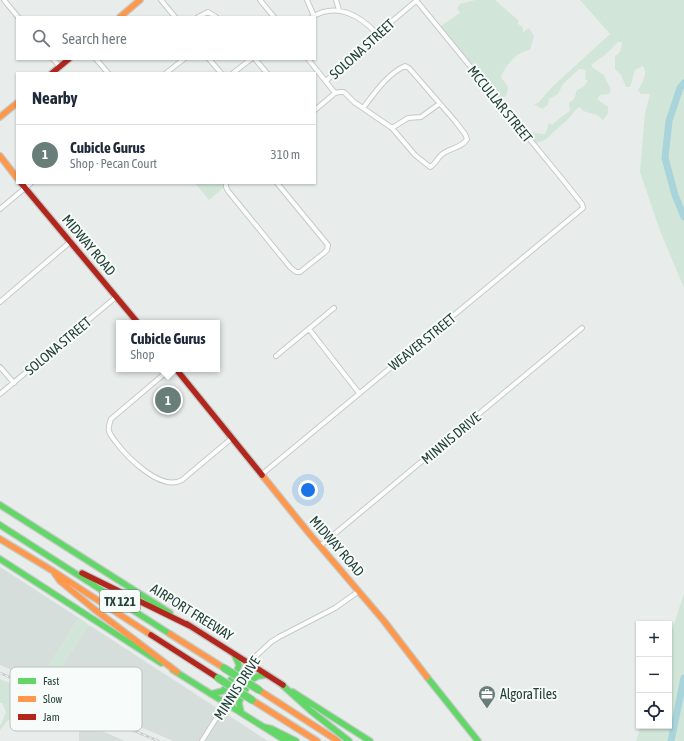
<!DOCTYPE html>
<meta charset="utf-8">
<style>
:root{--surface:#fff;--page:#f6f6f7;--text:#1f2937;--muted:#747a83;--line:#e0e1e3;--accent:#697e78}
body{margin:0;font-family:"Asap Condensed",sans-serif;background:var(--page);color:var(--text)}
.controls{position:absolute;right:12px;bottom:12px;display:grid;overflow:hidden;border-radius:0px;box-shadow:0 1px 3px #0004}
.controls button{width:36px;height:36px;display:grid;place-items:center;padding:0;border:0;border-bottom:1px solid var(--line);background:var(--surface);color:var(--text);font:20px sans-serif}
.you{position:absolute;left:308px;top:490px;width:14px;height:14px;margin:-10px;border:3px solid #fff;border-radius:50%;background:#1a73e8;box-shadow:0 0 0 6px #1a73e833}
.badge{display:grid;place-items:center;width:26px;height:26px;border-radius:50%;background:var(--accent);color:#fff;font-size:13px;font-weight:700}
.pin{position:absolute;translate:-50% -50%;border:2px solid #fff;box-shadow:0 1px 4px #0006}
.popup{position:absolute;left:116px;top:320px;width:104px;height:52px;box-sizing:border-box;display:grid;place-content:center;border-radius:0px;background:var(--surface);filter:drop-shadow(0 1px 3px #0005);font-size:13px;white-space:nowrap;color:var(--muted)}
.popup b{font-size:15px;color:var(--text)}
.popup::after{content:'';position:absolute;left:50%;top:100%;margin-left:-8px;border:8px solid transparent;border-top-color:var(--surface)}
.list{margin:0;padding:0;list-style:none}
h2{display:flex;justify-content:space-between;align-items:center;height:52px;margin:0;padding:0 16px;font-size:17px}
h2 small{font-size:13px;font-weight:400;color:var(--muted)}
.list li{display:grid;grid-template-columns:26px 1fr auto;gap:12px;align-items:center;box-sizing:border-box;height:60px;padding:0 16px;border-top:1px solid var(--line)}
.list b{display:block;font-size:15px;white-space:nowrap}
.list p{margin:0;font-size:13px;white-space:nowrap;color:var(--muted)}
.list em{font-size:13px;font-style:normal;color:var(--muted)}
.icon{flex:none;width:22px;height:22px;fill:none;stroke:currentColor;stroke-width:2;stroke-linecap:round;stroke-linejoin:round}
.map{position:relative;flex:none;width:684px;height:741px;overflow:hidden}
.search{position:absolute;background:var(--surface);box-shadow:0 1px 3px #0004;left:16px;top:16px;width:300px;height:44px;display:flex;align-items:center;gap:10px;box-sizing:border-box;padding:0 14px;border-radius:0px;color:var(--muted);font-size:15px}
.panel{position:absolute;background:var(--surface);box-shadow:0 1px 3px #0004;left:16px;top:72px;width:300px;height:112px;border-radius:0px}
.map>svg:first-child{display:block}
.built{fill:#d6dedb}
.green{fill:#d1e6d8}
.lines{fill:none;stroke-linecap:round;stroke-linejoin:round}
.river{stroke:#a9d4db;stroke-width:7}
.street-casing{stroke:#c5cac8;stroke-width:6}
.fast-casing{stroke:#c3cbc8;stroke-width:8}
.slow-casing{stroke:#c3cbc8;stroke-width:8}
.jam-casing{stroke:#c3cbc8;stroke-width:8}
.street{stroke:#fcfcfc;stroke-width:4}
.fast{stroke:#63d668;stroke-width:5.5}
.slow{stroke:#ff974d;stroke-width:5.5}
.jam{stroke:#b3261e;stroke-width:5.5}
.rail-casing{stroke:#c9cdcc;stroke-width:2.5}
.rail{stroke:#f7fbf9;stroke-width:1;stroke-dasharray:3;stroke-linecap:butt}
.fast-bridge-casing{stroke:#c3ccc9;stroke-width:9;stroke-linecap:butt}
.fast-bridge{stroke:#63d668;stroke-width:7}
.labels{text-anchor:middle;stroke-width:4;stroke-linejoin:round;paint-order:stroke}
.shield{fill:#f7fbf9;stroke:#637a73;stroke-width:1}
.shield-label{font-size:13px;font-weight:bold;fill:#24423a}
.street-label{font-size:14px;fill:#24423a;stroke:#f7fbf9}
.poi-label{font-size:14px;fill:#24423a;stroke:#f7fbf9;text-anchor:start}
.key{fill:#f7fbf9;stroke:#b8c4c0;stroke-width:1}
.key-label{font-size:11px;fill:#24423a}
</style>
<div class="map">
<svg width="684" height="741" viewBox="0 0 684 741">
<rect width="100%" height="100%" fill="#e8edeb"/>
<path class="built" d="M0 567 79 618 38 682 0 665Z
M89 625 268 741H173L48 687Z
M79 721 125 741H79Z"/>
<path class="green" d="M475 0H495L518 20V24L523 27V32L529 28 534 36 530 50C516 52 506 65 501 77L508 87 507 94 499 103 438 28 460 13 457 8 460 4Z
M580 0H684V288L660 231 640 172 645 113 650 94H641L638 90C642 83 648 74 643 66L635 70 630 87H626L621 75 615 69V56L620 52 622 42H618L605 55 591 65 593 68 604 75 611 90 609 94 600 95 597 99 608 107V113L603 120 597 115 583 111 580 107C575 109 573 114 569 118 566 122 561 125 557 129 549 135 548 141 536 143L530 137 533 131 534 133 545 134 549 123 552 125 561 117 570 111 569 103 574 99 577 90 583 87 588 81 585 79 586 70 579 69 563 84 558 94 549 99 548 105 542 109 534 104 538 103 553 86 610 34Z
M195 183H224L223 188 209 200Z
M684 593V741H636L641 726H669V640Z
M79 618 89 625 48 687 38 682Z
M0 679 65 707 55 714H44L29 712 8 720 0 730V726L6 712 2 703H0Z"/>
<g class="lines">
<path class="river" d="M684 83 680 88 669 121 665 158 675 195 684 217
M671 741 684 678"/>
<g class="street-casing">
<path id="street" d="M4 0 18 17
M161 0 175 17
M260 0 274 17
M307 0 314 16
M336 0 339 10
M198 17 208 12 216 17
M312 17C336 2 360 15 377 34
M53 59 60 67
M96 59 108 73
M209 59 221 73
M255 59 267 73
M308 59 335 93
M166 73 184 59
M233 73 251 59
M326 81 377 34 416 1
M315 110 335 93 340 92H344L354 102 392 128 415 155 430 167C436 164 438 156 444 153 451 148 463 147 467 139L465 134 455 121 409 68 405 66C387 74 375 93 363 108
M392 128 408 118 421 117 439 104
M226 183V187L228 191 290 267 296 272H300L324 253 327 250 328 245 277 183
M0 209 31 183
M0 302 70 242
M309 329 359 393
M276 356 334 308
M0 367 14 383
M170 369 111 419C110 422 108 427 109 431 110 435 113 438 115 441 127 457 161 492 182 480L232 438
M0 394 116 297
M261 475 583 208 582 204 563 180 416 0
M320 546 582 328
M202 741 250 664 256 656 271 642 279 637 335 608 359 591"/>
</g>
<g class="fast-casing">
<path id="fast" d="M0 505 170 613
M0 525 170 634
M0 559 161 663
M173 670 286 741
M427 677 478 741
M280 683 311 711 349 741
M293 692 370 741
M211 694 223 691 237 671 239 665 235 656
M241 712 239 703 241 697 251 680 258 676 267 675
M264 727 272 729 296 741"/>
</g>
<g class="slow-casing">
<path id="slow" d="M120 17 140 0
M0 117 17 103
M0 156 17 178
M262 475 308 532 384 621 427 677
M0 539 53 571 151 635
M55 574 60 581 94 609 177 672
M170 634 224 668
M259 690 338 741
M252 700 317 741"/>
</g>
<g class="jam-casing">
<path id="jam" d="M52 73 69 59
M21 183 138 323
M176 369 262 475
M82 573 190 626
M187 624 283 685
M151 635 218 678"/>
</g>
<use href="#street" class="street"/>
<use href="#fast" class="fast"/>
<use href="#slow" class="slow"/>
<use href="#jam" class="jam"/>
<g class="rail-casing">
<path id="rail" d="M0 673 158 741"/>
</g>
<use href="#rail" class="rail"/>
<g class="fast-bridge-casing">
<path id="fast-bridge" d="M224 668 259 690
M218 678 252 700"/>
</g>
<use href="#fast-bridge" class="fast-bridge"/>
</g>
<defs>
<g id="office-pin" transform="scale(0.9)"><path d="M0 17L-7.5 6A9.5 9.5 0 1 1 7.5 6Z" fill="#697e78" stroke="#f7fbf9"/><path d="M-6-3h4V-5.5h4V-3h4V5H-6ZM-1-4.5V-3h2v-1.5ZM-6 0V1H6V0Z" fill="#fff"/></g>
</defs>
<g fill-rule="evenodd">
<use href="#office-pin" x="487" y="694"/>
</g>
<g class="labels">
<rect class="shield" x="100" y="590" width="40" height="22" rx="3"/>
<g class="shield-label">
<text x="120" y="606">TX 121</text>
</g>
<g class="street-label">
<text transform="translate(362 49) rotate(-42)" y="5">SOLONA STREET</text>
<text transform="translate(500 104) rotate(51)" y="5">MCCULLAR STREET</text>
<text transform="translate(89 245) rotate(50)" y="5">MIDWAY ROAD</text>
<text transform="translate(422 342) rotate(-39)" y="5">WEAVER STREET</text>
<text transform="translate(58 346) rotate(-40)" y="5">SOLONA STREET</text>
<text transform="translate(451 438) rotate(-40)" y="5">MINNIS DRIVE</text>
<text transform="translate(337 546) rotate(49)" y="5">MIDWAY ROAD</text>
<text transform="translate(192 612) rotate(32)" y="5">AIRPORT FREEWAY</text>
<text transform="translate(237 688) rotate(-57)" y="5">MINNIS DRIVE</text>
</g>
<g class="poi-label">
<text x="500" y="699">AlgoraTiles</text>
</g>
</g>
<rect x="10" y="667" width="132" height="64" rx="6" class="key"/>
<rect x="18" y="678" width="18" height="6" fill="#63d668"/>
<rect x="18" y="696" width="18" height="6" fill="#ff974d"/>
<rect x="18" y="714" width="18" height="6" fill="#b3261e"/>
<g class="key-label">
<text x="43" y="685">Fast</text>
<text x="43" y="703">Slow</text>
<text x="43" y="721">Jam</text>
</g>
</svg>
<div class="controls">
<button>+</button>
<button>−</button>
<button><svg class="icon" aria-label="locate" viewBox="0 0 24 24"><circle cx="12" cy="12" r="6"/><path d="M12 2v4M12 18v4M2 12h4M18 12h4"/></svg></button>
</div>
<div class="you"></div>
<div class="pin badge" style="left:168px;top:400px">1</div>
<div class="popup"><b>Cubicle Gurus</b>Shop</div>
<div class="search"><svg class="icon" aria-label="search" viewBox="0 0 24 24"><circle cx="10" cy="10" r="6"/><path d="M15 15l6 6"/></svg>Search here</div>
<section class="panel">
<h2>Nearby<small></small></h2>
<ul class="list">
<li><span class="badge">1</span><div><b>Cubicle Gurus</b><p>Shop · Pecan Court</p></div><em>310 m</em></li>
</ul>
</section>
</div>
